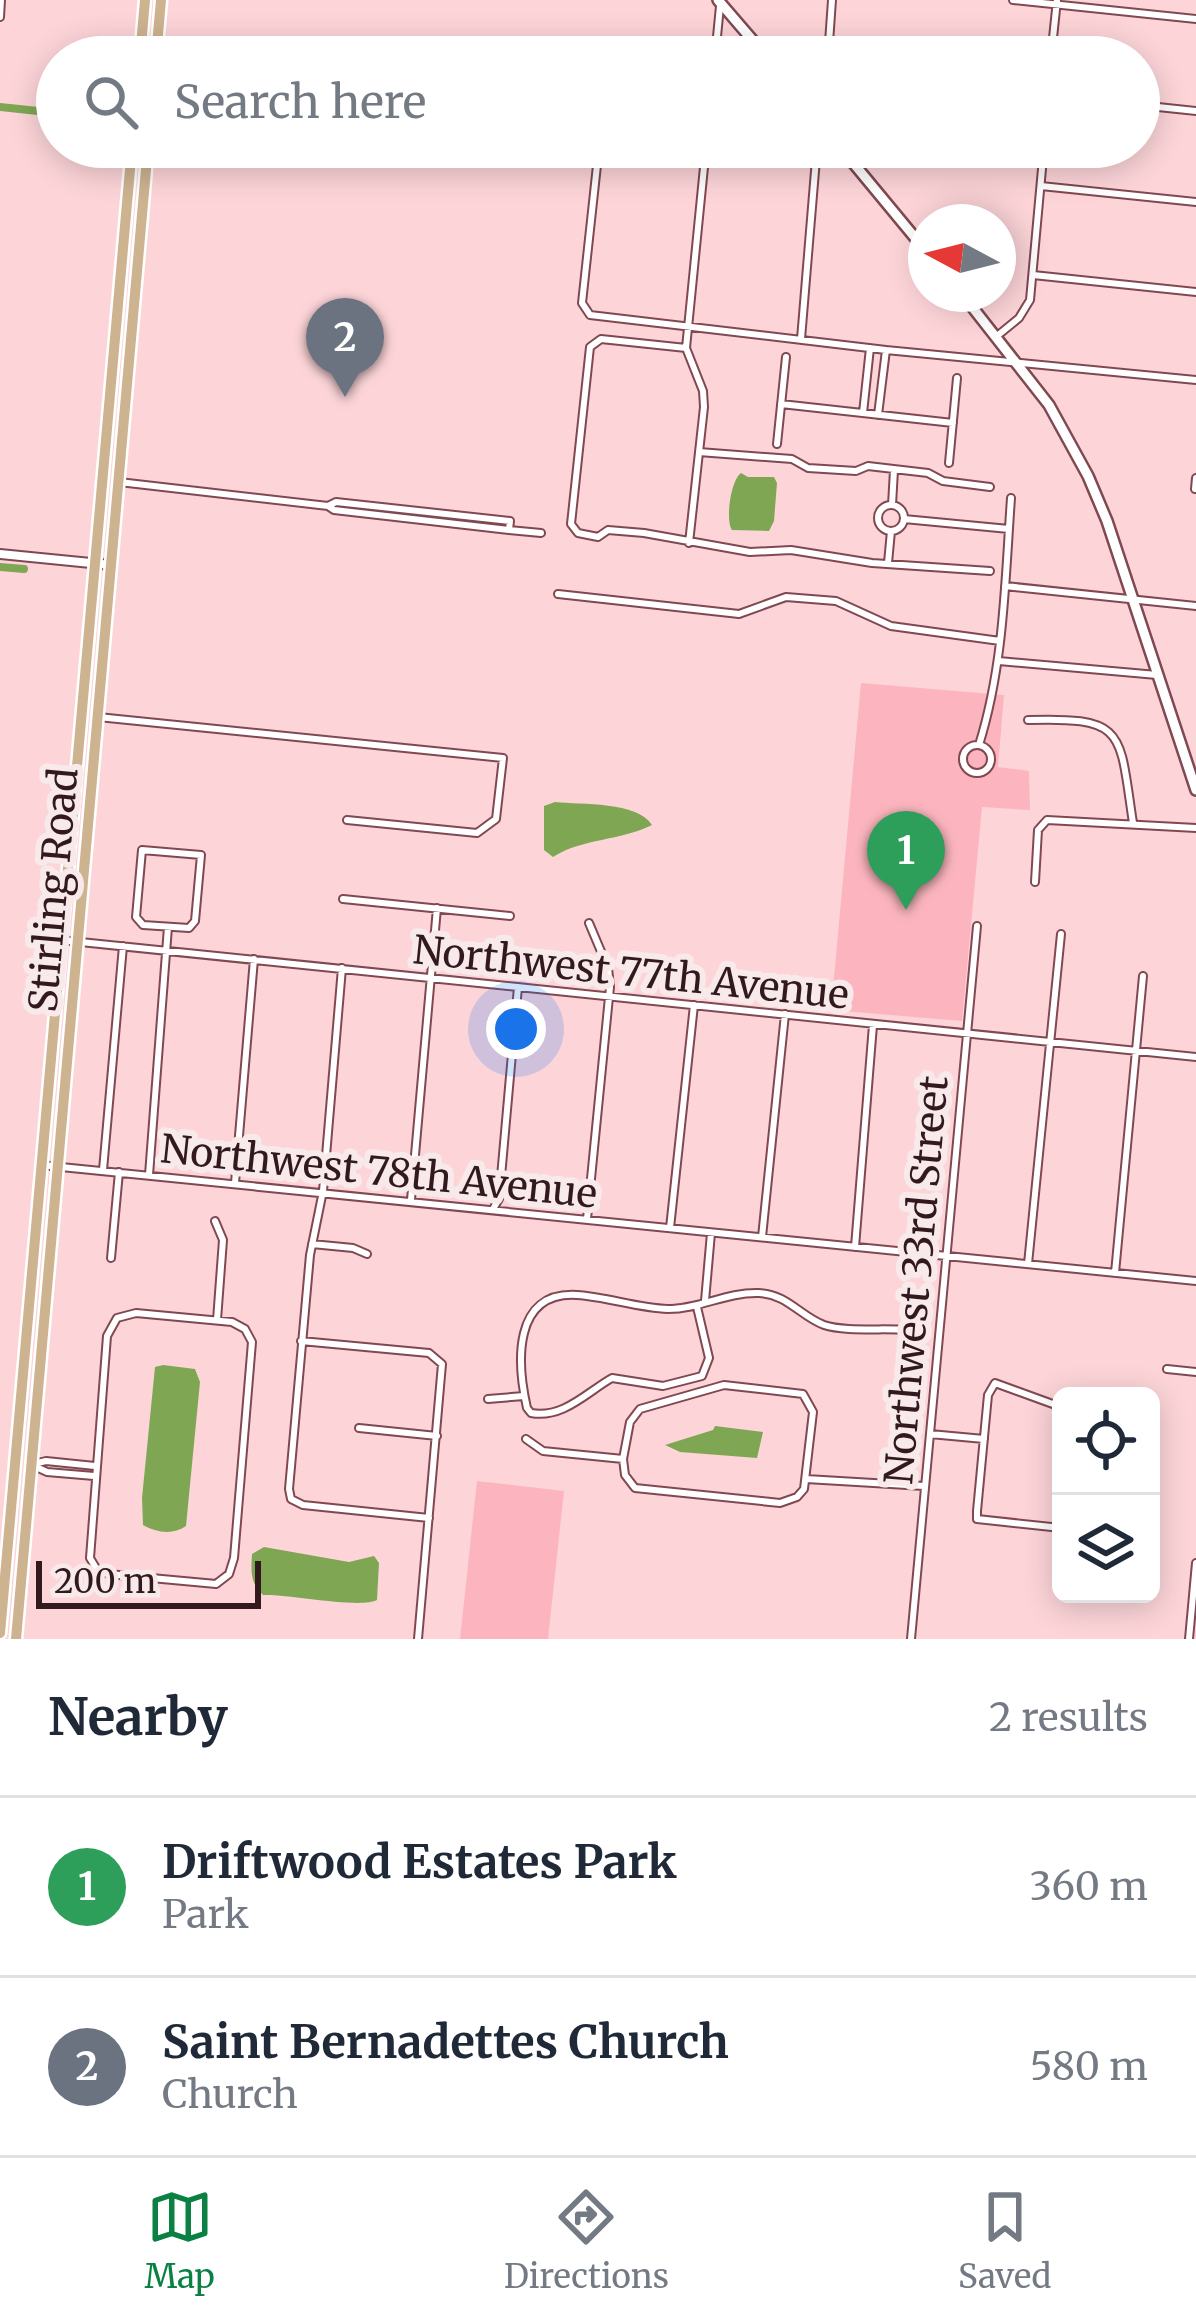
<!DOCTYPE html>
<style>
:root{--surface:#fff;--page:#f6f6f7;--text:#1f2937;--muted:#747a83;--line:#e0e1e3;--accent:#0b8043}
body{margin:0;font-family:Merriweather,serif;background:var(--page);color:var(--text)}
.controls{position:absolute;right:36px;bottom:36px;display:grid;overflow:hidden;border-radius:18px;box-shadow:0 6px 30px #0003}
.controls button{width:108px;height:108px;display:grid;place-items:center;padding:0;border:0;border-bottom:3px solid var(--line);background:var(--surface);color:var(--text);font:60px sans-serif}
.compass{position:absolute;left:908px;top:204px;width:108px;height:108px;border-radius:50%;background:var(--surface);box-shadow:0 6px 30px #0003;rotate:277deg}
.scale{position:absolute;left:36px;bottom:30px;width:225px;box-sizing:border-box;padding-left:12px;border:6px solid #31191d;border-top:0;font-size:33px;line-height:42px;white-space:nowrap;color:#31191d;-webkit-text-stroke:9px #f8eaeb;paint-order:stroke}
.you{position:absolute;left:516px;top:1029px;width:42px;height:42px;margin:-30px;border:9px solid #fff;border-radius:50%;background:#1a73e8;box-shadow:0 0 0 18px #1a73e833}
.badge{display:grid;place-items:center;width:78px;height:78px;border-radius:50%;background:var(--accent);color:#fff;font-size:39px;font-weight:700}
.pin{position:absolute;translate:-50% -99px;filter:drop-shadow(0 3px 6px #0008)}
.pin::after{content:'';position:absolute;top:63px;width:42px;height:36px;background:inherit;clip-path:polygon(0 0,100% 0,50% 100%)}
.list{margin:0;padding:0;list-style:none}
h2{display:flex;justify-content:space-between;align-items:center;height:156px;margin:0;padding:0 48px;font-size:51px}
h2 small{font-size:39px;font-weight:400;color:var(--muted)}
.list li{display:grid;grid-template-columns:78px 1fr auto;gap:36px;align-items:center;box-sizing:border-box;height:180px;padding:0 48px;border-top:3px solid var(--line)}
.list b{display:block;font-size:45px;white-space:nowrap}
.list p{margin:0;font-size:39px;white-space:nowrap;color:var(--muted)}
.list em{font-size:39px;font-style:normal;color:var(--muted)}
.icon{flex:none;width:66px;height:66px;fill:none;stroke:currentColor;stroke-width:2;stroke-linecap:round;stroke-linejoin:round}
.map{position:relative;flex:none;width:1196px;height:1639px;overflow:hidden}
.search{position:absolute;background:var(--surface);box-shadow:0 6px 30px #0003;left:36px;right:36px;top:36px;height:132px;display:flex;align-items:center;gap:30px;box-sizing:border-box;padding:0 42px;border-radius:66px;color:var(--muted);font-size:45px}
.sheet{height:516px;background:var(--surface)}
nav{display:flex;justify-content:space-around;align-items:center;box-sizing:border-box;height:168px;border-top:3px solid var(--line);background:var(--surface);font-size:33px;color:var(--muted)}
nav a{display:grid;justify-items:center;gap:6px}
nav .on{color:var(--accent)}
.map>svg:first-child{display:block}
.green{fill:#fcb5be}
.water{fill:#7fa753}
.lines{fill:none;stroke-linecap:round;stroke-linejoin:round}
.canal{stroke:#7fa753;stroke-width:8}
.minor-casing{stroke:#804851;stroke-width:10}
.tertiary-casing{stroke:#804851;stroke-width:12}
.secondary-casing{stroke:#804851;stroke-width:14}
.primary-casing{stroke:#fff;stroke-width:15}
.minor{stroke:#fff;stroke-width:6}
.tertiary{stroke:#fff;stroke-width:8}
.secondary{stroke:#fff;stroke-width:9}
.primary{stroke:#ceb391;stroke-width:10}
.labels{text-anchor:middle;stroke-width:12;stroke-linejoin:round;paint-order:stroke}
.street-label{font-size:39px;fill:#31191d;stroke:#f8eaeb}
</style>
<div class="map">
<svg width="1196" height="1639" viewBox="0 0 1196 1639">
<rect width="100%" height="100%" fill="#fdd5d9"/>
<path class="green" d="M861 683 1004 695 998 767 1029 771 1030 810 982 807 962 1021 831 1010Z
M477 1481 564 1491 548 1639H460Z"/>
<path class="water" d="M741 473 748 477H774L777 483 774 521 769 531 732 530C725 519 731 480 741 473Z
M555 802C582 805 637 801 652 825 620 841 583 838 553 857L544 850V806Z
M163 1365 195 1369 200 1382 186 1526C173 1535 157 1533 143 1525L142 1498 155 1367Z
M715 1426 763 1432 757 1458 680 1452 665 1445 713 1430Z
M264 1547 349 1562 374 1556 379 1563 377 1600C360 1609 289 1594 263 1595 250 1582 251 1572 252 1554Z"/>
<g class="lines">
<path class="canal" d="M0 107 57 113
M0 567 24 569"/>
<g class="minor-casing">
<path id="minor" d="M1013 0 1196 19
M0 17 1 0
M715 57 720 6
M828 57 832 0
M1051 57 1057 0
M1139 105 1196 111
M599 147 582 303 590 315 886 350 1196 380
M1041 186 1196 202
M1033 275 1196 292
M997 336 1019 318 1030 300 1044 147
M801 339 817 147
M686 348 601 339 590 347 571 524 578 533 598 537 608 530 644 533 750 552 791 550 872 563 990 571
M781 404 953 423
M863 413 870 348
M878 415 886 350
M777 444 786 357
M699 452 792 459 808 468 856 471 868 466 928 473 943 481 990 487
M949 463 957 378
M119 482 328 506
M1195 489 1196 478
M336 502 510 521 509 530 334 510 328 506Z
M892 505 894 470
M878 518a13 13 0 1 1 26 0a13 13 0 1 1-26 0Z
M904 519 1009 529
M509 530 541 533
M689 543 704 407 703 391 686 348 706 147
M888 563 891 531
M1005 586 1196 606
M558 594 739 614 786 597 836 601 891 626 1000 641
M999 661 1157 675
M98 717 503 758 496 819 477 833 347 820
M1028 720C1127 717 1119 731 1133 823
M979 745C1004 665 1005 582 1011 498
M963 759a14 14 0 1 1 28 0a14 14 0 1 1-28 0Z
M142 850 201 855 195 921 189 928 143 925 136 917Z
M1035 882 1038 830 1047 820 1196 828
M343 899 510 916
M61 940 1196 1057
M342 968 323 1191 310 1255 289 1489 291 1499 303 1505 429 1518
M41 1165 1196 1281
M103 1170 123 946
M149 1175 168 927
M235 1183 254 959
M411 1200 437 908
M493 1209 499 1199 518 987
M587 1219 610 987 608 968 589 923
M215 1221 223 1240 217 1320
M670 1228 694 1005
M762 1237 785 1014
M312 1244 353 1248 367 1254
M855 1247 873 1025
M111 1258 119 1172
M1028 1264 1061 934
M1115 1273 1143 976
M705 1301 711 1233
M697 1307 709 1358 702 1376 663 1386 612 1378C587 1392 563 1419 531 1413L527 1408C517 1364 512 1291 577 1295 608 1297 637 1308 668 1309 700 1309 726 1292 759 1293 787 1294 800 1316 824 1325 845 1332 884 1328 908 1330
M136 1313 232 1322 245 1329 252 1342 234 1558 229 1574 216 1584 108 1574 96 1568 90 1558 107 1336 117 1318Z
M301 1341 429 1353 442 1364 418 1639
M1167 1369 1196 1372
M724 1385 803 1394 813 1412 804 1489 797 1497 780 1503 635 1488 625 1475 623 1459 630 1422 640 1409Z
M488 1399 524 1396
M1061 1407 995 1383 988 1395 977 1511V1519L1061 1528
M359 1428 437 1436
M930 1434 984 1439
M526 1439 543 1451 623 1459
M33 1464 46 1461 95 1466
M34 1466 47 1472 94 1476
M806 1479 924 1486
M911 1639 977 926
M1189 1639 1196 1563"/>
</g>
<g class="tertiary-casing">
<path id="tertiary" d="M0 554 111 565"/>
</g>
<g class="secondary-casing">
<path id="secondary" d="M718 0 767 57
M840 147 926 251
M962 294 1049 405 1088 476 1107 521 1196 790"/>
</g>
<g class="primary-casing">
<path id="primary" d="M140 57 145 0
M156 57 161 0
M0 1633 132 147
M16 1639 148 147"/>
</g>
<use href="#minor" class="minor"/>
<use href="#tertiary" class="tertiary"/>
<use href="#secondary" class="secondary"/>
<use href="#primary" class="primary"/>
</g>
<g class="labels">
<g class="street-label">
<text transform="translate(53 890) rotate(-85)" y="14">Stirling Road</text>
<text transform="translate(631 972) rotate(6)" y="14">Northwest 77th Avenue</text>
<text transform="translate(379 1171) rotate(6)" y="14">Northwest 78th Avenue</text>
<text transform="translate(916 1280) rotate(-85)" y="14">Northwest 33rd Street</text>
</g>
</g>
</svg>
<div class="controls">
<button><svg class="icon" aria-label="locate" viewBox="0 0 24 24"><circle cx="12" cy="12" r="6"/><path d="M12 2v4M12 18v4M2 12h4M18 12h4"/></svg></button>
<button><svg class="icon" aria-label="layers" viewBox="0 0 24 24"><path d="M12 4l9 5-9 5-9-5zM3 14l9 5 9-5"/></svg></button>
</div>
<svg class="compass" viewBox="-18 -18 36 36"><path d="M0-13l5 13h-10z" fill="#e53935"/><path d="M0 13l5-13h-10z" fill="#747a83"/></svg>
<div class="scale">200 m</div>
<div class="you"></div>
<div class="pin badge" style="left:906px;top:910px;background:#2e9e5b">1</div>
<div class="pin badge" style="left:345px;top:397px;background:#6b7280">2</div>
<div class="search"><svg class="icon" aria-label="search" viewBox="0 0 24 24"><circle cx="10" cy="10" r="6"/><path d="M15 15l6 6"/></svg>Search here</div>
</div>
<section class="sheet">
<h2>Nearby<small>2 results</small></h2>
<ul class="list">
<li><span class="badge" style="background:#2e9e5b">1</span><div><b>Driftwood Estates Park</b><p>Park</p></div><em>360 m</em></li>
<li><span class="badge" style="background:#6b7280">2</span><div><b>Saint Bernadettes Church</b><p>Church</p></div><em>580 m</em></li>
</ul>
</section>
<nav>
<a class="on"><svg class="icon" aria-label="map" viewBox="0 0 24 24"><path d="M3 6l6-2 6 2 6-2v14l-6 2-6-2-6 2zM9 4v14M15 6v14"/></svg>Map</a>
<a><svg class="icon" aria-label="directions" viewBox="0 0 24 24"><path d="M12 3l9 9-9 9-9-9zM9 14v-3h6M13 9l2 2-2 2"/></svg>Directions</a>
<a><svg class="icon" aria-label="saved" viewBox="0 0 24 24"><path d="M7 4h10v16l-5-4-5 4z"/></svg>Saved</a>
</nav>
